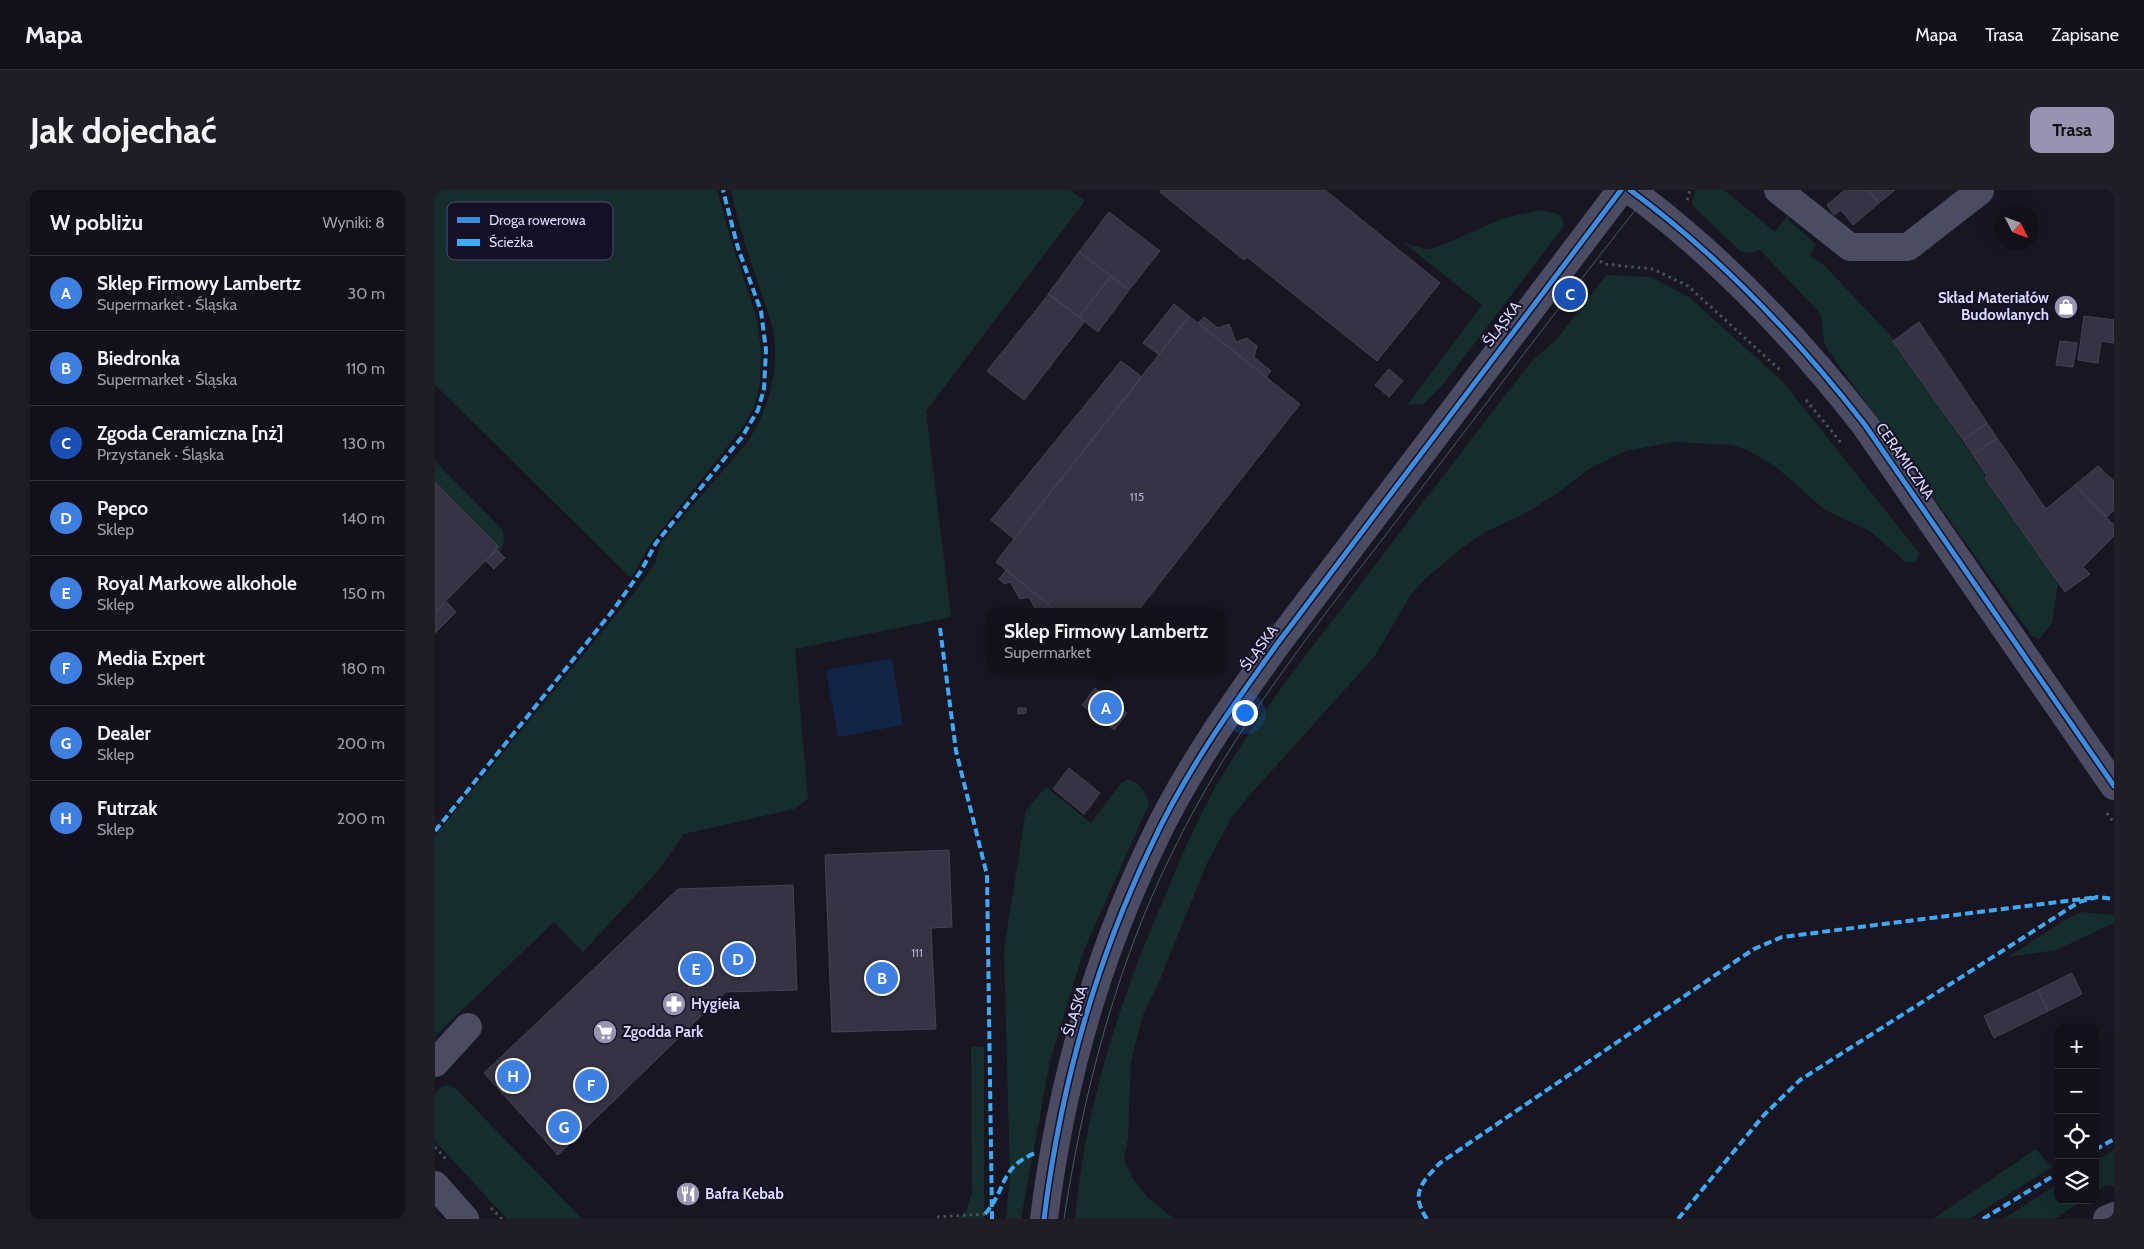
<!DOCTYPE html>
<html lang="pl">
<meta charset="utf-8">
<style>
:root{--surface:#12101a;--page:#1f1e27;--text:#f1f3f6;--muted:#9c9da2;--line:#313039;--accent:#9794b1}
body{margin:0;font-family:Cabin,sans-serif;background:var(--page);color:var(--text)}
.controls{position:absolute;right:15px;bottom:15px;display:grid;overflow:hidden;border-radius:10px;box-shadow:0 5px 20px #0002}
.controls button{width:45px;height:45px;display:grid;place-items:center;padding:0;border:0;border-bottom:1px solid var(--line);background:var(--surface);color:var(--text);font:25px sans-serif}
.compass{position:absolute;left:1559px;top:15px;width:45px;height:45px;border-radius:50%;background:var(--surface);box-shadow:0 5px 20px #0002;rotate:132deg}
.you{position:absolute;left:809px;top:522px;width:18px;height:18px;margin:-12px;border:4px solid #fff;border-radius:50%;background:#1a73e8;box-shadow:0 0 0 8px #1a73e833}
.badge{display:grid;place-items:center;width:32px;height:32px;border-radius:50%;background:var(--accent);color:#fff;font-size:16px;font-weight:700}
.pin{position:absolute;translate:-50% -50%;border:2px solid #fff;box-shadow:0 1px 5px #0006}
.popup{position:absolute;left:552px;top:418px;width:238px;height:65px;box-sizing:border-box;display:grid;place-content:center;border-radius:10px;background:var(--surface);filter:drop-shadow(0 1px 4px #0005);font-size:16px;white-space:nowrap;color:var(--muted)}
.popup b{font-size:19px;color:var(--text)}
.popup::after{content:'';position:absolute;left:50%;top:100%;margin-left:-10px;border:10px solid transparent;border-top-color:var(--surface)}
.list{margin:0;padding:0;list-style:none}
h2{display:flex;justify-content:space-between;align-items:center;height:65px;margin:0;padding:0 20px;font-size:21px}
h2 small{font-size:16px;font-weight:400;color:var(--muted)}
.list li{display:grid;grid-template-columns:32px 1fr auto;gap:15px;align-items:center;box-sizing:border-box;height:75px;padding:0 20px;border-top:1px solid var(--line)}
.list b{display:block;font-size:19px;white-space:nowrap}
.list p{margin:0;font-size:16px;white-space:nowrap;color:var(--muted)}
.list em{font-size:16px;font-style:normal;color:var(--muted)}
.icon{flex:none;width:28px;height:28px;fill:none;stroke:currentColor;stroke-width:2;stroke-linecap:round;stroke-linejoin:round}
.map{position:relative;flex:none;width:1679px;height:1029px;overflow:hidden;border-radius:10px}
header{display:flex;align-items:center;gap:30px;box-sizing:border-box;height:70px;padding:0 25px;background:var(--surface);border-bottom:1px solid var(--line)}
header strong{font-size:24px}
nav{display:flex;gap:28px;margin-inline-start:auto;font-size:18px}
.intro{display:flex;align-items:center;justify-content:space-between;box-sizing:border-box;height:120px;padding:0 30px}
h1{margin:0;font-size:35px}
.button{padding:12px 22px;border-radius:10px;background:var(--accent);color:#111;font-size:18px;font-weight:700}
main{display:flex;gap:30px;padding:0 30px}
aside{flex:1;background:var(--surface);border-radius:10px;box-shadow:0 5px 20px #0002}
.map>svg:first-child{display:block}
.green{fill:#152d2d}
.water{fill:#112647}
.building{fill:#363444;stroke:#454155}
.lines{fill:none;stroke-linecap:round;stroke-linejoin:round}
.path{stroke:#46525e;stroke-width:3;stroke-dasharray:2.5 4;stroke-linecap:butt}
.minor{stroke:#4b4b62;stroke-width:28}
.tram{stroke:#455b6a;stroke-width:1}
.quiet{stroke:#3fa9f5;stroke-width:4;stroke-dasharray:8 4;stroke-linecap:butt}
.cycleway-casing{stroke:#141127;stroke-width:8}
.cycleway{stroke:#408adc;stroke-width:5}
.labels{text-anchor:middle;stroke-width:4;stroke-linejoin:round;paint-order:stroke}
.number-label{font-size:12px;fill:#b2afd0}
.poi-label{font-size:15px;font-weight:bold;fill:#dbd8fe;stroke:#141127;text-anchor:start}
.street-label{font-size:15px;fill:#dbd8fe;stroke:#141127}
.key{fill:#141127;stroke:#504d68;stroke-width:1}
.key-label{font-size:14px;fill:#dbd8fe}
</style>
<header>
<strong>Mapa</strong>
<nav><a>Mapa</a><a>Trasa</a><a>Zapisane</a></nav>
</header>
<div class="intro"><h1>Jak dojechać</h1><a class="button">Trasa</a></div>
<main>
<aside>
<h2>W pobliżu<small>Wyniki: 8</small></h2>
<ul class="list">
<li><span class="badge" style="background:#3f7fe0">A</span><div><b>Sklep Firmowy Lambertz</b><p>Supermarket · Śląska</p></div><em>30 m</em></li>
<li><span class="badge" style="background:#3f7fe0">B</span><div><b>Biedronka</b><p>Supermarket · Śląska</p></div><em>110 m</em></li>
<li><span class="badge" style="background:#1a4fb4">C</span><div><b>Zgoda Ceramiczna [nż]</b><p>Przystanek · Śląska</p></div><em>130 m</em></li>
<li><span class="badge" style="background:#3f7fe0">D</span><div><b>Pepco</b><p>Sklep</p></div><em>140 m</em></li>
<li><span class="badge" style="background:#3f7fe0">E</span><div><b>Royal Markowe alkohole</b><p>Sklep</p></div><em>150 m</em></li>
<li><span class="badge" style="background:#3f7fe0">F</span><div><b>Media Expert</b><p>Sklep</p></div><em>180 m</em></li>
<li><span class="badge" style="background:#3f7fe0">G</span><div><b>Dealer</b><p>Sklep</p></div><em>200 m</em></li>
<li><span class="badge" style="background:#3f7fe0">H</span><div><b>Futrzak</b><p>Sklep</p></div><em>200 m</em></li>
</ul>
</aside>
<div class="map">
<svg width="1679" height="1029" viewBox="0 0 1679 1029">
<rect width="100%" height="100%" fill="#181622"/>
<path class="green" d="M0 0H282L298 57 321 126 326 159 325 193 319 218 304 242 216 353 196 388 0 195Z
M296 0H635L650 11 491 221 516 427 360 459 373 609 359 619 249 644 223 681 148 762 119 732 0 846V646L199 403 219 375 227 351 311 254C332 223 344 184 339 146 337 131 331 117 326 102 315 69 303 35 296 0Z
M1261 0H1289L1340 42 1355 22 1358 24 1353 30 1381 54 1375 66 1389 75 1455 145 1623 392 1617 433 1604 449 1597 446 1391 157C1386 145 1390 132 1383 121L1325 60 1315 63 1306 62 1258 16 1257 11Z
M1107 20 1126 25 1129 36 1007 196 988 214 972 215 1047 115 969 53 991 59 1000 58 1069 28Z
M1171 85 1216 87 1254 107 1348 192 1485 364 1480 372H1471L1435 341 1390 320 1341 277 1314 261 1297 255 1238 252 1191 261 1154 279 1123 303 1087 325 1050 342 1027 358 990 389 975 406 940 466 815 605 797 627 772 673 722 797 709 822 696 871 693 948 689 969 698 989 712 1007 739 1029H640C650 916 685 809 730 706 744 672 758 639 775 607 814 536 866 472 915 408 975 329 1035 251 1096 172L1123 148Z
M0 271 68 340 69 352 65 363 62 360 64 357 0 292Z
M693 589C705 593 711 602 714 614L649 760 615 871 586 1029H571L575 987 569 760 591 620 611 597 656 633 686 593Z
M1647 722 1679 725V733L1621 760 1573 767 1630 730Z
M536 857H549V1029H523L531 1021 537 1003Z
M12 895 18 896 25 903 147 1029H72L0 951V904L6 897Z
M1601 959 1617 977 1534 1029H1498Z
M1679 960V996L1671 995 1660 1002V971Z
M1623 994V1010H1648L1620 1029H1568Z"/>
<path class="water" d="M457 469 468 535 403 547 391 480Z"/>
<path class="building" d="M726 0H890L1005 93 942 171 812 67 809 70 725 2Z
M1410 0H1433L1444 13 1418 35 1406 20 1399 25 1392 15Z
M1433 0H1460L1444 13Z
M674 22 725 61 694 100 644 62Z
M644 62 676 86 644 127 613 104Z
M676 86 694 100 663 142 644 127Z
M614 104 650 131 589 210 552 181Z
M739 114 754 126 724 165 708 153Z
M754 126 865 214 702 422H623L561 372Z
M1649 126 1679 130V153L1666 151 1663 173 1643 170Z
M769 127 783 138 794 134 801 152 812 148 822 156 819 167 836 181 831 187 763 133Z
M1484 132 1552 233 1528 250 1458 151Z
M1625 151 1642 153 1638 177 1621 175Z
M686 171 707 187 579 349 556 330Z
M954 179 968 191 954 207 940 195Z
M1552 233 1562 248 1538 265 1528 250Z
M1562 248 1611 319 1640 295 1679 335V346L1648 377 1655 384 1630 402 1550 288 1552 286 1538 265Z
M1663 276 1679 291V320L1672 327 1640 295Z
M0 292 64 357 0 422Z
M62 360 70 368 59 379 51 371Z
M571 380 623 422H602L594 407 585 409 575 392 569 394 564 389Z
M12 412 21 422 0 443V422Z
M660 498 692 523 679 540 647 515Z
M583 518H591V523L583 524Z
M634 578 665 603 649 624 618 599Z
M514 660 517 737 496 738 501 839 397 842 390 665Z
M358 695 362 800 291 802 123 965 49 883 243 699Z
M1637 783 1647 804 1613 821 1603 800Z
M1603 800 1613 821 1559 848 1549 826Z"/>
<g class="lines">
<path class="path" d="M1252 10 1255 0
M1165 71 1169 74 1218 79 1253 96 1345 180
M1371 210 1408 255
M1672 623 1679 633
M0 957 11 969
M56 1018 67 1029
M502 1027 550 1024"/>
<path class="minor" d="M1195 0C1285 66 1362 148 1430 235L1679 596
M1343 0 1415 57H1473L1545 1
M0 873 33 837
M0 995 30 1029
M609 1029C625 900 660 773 716 656 749 584 796 518 842 454L1186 0
M1672 1029 1679 1026"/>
<path class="tram" d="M629 1029C648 905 680 779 736 665 796 540 885 431 969 321 1051 214 1132 106 1216 0"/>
<path class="quiet" d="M505 438 521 561 552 685 557 1029
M0 641 179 419 206 381 221 353 307 247 323 220 329 199 331 160 326 121 303 58 288 0
M1660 960 1679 949
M550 1024C572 999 564 978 600 963
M992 1029C975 1004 986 993 1005 973L1301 771 1319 759 1347 747 1662 707
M1243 1029 1329 925 1365 890 1644 712 1662 707 1679 709
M1548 1029 1623 983"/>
<g class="cycleway-casing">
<path id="cycleway" d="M1195 0C1285 66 1362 148 1430 235L1679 596
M609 1029C625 900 660 773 716 656 749 584 796 518 842 454L1186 0"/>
</g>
<use href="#cycleway" class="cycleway"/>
</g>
<defs>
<g id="shop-disc" transform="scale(1.25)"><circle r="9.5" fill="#9794b1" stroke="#141127"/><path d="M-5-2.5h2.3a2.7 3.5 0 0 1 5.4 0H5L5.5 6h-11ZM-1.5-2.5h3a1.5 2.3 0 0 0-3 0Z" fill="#fff"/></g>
<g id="pharmacy-disc" transform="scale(1.25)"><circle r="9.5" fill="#9794b1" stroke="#141127"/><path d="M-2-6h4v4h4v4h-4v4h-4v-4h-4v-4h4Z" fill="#fff"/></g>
<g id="supermarket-disc" transform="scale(1.25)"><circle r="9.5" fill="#9794b1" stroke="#141127"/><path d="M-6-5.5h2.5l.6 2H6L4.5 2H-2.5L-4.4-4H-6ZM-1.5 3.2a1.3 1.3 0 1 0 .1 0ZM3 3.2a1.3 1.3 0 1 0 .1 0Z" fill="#fff"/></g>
<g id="restaurant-disc" transform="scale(1.25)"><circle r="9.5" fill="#9794b1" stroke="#141127"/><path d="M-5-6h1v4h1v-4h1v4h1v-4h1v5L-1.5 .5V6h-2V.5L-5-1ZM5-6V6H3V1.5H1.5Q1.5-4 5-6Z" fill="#fff"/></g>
</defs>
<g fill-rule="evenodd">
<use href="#shop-disc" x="1631" y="117"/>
<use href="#pharmacy-disc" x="239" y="814"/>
<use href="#supermarket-disc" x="170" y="842"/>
<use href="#restaurant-disc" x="253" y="1004"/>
</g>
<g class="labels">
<g class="number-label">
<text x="702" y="311">115</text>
<text x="482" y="767">111</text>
</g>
<g class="poi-label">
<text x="1614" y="113" text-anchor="end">Skład Materiałów<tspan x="1614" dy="17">Budowlanych</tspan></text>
<text x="256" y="819">Hygieia</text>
<text x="188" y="847">Zgodda Park</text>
<text x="270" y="1009">Bafra Kebab</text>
</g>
<g class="street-label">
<text transform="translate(1067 134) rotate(-53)" y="5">ŚLĄSKA</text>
<text transform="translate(1470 271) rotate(55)" y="5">CERAMICZNA</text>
<text transform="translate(824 458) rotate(-54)" y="5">ŚLĄSKA</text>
<text transform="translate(640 821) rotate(-73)" y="5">ŚLĄSKA</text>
</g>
</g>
<rect x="12" y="12" width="166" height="58" rx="8" class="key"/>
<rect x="22" y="27" width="23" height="6" fill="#408adc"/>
<rect x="22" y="49" width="23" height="7" fill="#3fa9f5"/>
<g class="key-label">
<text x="54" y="35">Droga rowerowa</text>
<text x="54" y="57">Ścieżka</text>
</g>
</svg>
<div class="controls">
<button>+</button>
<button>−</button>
<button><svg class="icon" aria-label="locate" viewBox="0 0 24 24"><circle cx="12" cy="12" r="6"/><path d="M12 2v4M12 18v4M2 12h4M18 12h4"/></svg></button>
<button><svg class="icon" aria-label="layers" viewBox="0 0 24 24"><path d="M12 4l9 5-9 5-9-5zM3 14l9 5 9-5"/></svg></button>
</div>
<svg class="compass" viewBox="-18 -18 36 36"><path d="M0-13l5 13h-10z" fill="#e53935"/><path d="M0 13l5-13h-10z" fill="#9c9da2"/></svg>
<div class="you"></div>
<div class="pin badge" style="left:671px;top:518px;background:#3f7fe0">A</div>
<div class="popup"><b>Sklep Firmowy Lambertz</b>Supermarket</div>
<div class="pin badge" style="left:447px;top:788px;background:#3f7fe0">B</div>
<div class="pin badge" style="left:1135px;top:104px;background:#1a4fb4">C</div>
<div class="pin badge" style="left:303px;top:769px;background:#3f7fe0">D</div>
<div class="pin badge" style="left:261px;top:779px;background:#3f7fe0">E</div>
<div class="pin badge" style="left:156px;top:895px;background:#3f7fe0">F</div>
<div class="pin badge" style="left:129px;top:937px;background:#3f7fe0">G</div>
<div class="pin badge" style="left:78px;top:886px;background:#3f7fe0">H</div>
</div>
</main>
